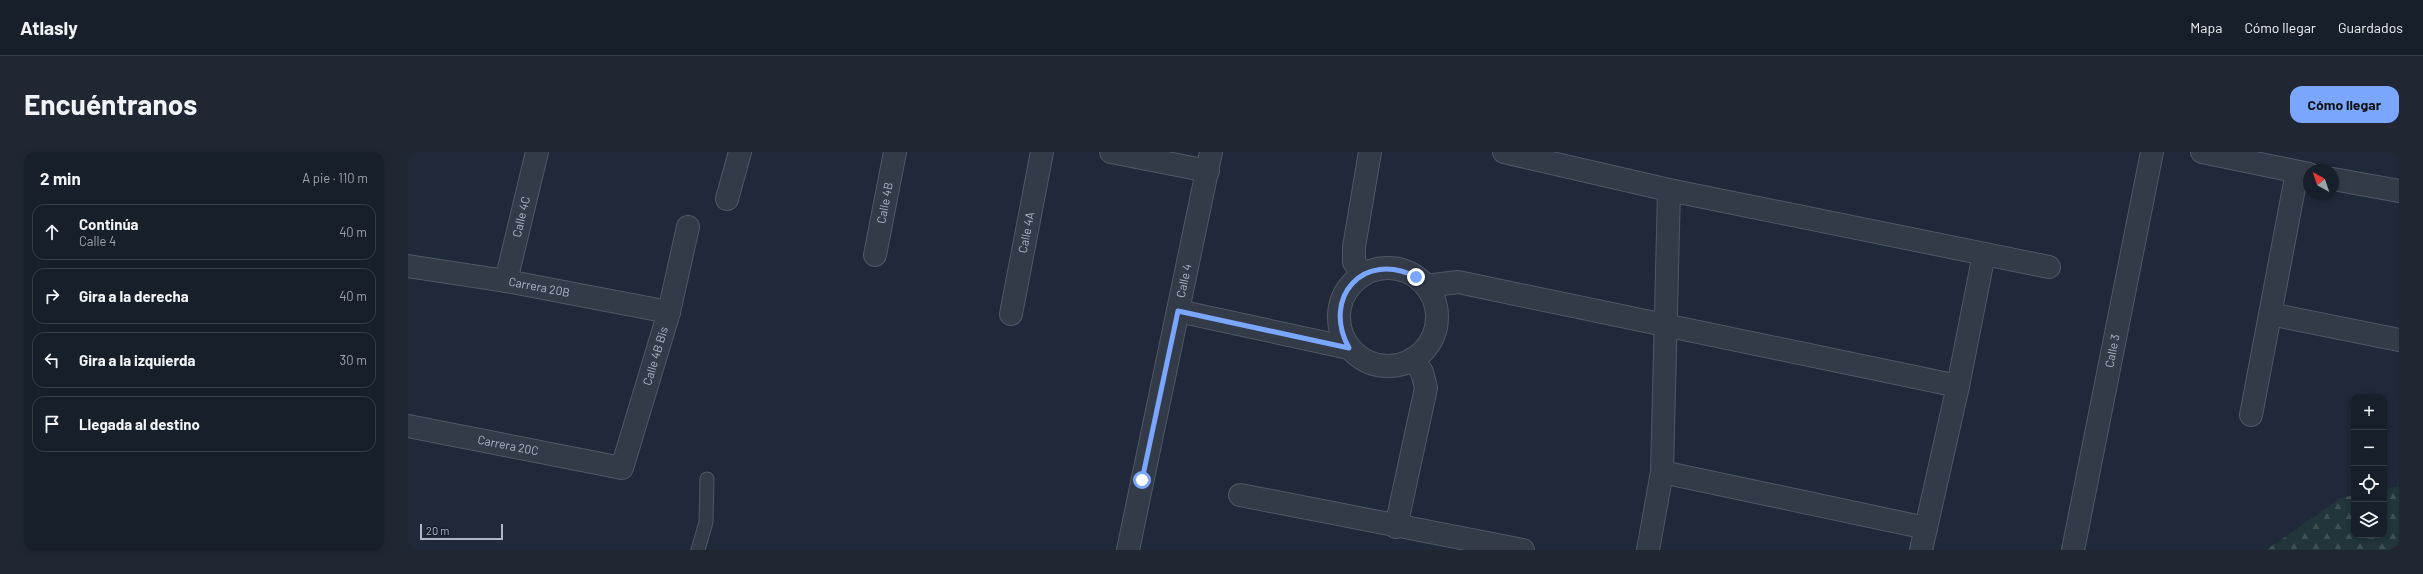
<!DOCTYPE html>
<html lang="es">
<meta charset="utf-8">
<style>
:root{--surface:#171f2b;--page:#202733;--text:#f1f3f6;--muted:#9ea2a9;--line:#363d47;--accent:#7aa6fe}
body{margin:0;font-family:Barlow,sans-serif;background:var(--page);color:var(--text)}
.controls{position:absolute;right:12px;bottom:12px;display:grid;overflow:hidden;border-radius:8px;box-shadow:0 2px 6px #0003}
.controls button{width:36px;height:36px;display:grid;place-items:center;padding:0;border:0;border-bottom:1px solid var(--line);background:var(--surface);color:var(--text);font:20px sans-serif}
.compass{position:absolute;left:1895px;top:12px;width:36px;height:36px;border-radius:50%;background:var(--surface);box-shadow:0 2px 6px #0003;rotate:320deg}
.scale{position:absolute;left:12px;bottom:10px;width:83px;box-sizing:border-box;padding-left:4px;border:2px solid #adb5c6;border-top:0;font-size:11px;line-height:14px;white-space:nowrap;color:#adb5c6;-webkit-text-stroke:3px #18202d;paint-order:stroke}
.stop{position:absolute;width:12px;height:12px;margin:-9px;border:3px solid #7aa6fe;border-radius:50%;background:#fff}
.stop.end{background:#7aa6fe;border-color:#fff;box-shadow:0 1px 4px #0008}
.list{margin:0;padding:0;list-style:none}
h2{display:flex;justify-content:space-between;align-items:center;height:52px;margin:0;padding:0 16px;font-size:17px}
h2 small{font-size:13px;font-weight:400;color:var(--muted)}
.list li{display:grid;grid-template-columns:26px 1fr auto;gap:12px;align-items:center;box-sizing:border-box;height:56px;margin:0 8px 8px;padding:0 8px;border:1px solid var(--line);border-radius:12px}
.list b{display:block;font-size:15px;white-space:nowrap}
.list p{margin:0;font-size:13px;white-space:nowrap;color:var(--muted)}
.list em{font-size:13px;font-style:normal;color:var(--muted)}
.icon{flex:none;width:22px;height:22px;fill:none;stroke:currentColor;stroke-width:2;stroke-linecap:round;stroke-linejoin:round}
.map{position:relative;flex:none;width:1991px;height:398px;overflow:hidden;border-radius:12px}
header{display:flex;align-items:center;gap:24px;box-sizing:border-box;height:56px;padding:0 20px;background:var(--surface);border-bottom:1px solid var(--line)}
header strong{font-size:19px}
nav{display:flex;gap:22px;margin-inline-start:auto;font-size:14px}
.intro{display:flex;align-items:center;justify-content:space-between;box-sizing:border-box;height:96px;padding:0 24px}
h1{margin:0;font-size:28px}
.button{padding:10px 18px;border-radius:12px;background:var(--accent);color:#111;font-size:14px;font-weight:700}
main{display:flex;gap:24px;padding:0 24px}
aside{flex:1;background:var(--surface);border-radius:12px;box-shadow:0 2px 6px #0003}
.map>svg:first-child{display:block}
.forest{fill:url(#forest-firs)}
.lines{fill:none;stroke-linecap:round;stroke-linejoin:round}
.service-casing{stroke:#505867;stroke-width:15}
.minor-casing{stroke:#505867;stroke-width:24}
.tertiary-casing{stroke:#505867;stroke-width:24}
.service{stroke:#333b49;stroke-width:13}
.minor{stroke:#333b49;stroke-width:22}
.tertiary{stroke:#333b49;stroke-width:22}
.route{stroke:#7aa6fe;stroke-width:5}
.labels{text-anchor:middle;stroke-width:3;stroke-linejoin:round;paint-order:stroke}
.street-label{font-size:12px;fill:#adb5c6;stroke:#18202d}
</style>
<header>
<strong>Atlasly</strong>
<nav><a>Mapa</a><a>Cómo llegar</a><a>Guardados</a></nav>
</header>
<div class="intro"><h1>Encuéntranos</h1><a class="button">Cómo llegar</a></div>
<main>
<aside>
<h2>2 min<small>A pie · 110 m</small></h2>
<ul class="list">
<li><svg class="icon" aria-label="ahead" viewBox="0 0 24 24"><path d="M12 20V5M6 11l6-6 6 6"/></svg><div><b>Continúa</b><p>Calle 4</p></div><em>40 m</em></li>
<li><svg class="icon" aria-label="right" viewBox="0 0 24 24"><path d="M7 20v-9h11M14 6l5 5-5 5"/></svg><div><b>Gira a la derecha</b></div><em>40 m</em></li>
<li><svg class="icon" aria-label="left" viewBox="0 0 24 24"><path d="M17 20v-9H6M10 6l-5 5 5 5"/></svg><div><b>Gira a la izquierda</b></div><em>30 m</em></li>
<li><svg class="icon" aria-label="arrive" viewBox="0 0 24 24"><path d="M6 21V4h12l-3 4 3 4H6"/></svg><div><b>Llegada al destino</b></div></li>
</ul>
</aside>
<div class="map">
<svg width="1991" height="398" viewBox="0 0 1991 398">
<defs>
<pattern id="forest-firs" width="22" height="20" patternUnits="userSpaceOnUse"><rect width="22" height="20" fill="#21353a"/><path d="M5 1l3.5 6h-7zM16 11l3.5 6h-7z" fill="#3f5055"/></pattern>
</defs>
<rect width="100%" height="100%" fill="#1f2939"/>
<path class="forest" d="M1991 334V398H1858L1933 346 1946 343V383H1976V337Z"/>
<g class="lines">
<g class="service-casing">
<path id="service" d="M290 398 298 370 299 327"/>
</g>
<g class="minor-casing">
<g id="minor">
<path d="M703 0 800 19"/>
<path d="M1096 0 1261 38 1641 115"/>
<path d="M1794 0 1901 22"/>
<path d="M1925 27 1991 39"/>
<path d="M319 47 332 0"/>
<path id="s1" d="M467 103 487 0"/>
<path id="s2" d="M0 114 98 129 261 160"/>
<circle cx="980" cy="165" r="49"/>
<path d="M955 123 946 110V95L962 0"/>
<path id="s3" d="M98 129 129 0"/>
<path d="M1018 134 1050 130 1550 234"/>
<path d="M770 159 941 196"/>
<path id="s4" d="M603 162 634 0"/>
<path d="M1862 162 1991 188"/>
<path d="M1843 263 1889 20"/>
<path id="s5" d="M0 274 214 316 261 160 280 75"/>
<path d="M1254 320 1518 376"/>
<path d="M832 343 1115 398"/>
<path d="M988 375 1018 236 1014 220 1004 207"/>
<path d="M1240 398 1254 320 1261 38"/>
<path d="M1513 398 1550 234 1576 102"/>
<path id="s6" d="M1665 398 1744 0"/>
</g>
</g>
<g class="tertiary-casing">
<g id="tertiary">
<path id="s7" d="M720 398 803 0"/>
</g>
</g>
<use href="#service" class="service"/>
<use href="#minor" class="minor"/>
<use href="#tertiary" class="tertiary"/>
</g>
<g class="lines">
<path class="route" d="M734 328 770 159 941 196C913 145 956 98 1008 125"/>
</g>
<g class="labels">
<g class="street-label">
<text dy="4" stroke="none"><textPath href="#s1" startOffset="53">Calle 4B</textPath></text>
<text dy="4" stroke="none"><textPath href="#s3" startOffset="66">Calle 4C</textPath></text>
<text dy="4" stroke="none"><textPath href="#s4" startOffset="83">Calle 4A</textPath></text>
<text dy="4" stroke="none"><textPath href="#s7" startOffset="275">Calle 4</textPath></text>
<text dy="4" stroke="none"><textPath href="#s2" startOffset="133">Carrera 20B</textPath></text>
<text dy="4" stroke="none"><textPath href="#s6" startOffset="203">Calle 3</textPath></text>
<text dy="4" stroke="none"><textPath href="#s5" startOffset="335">Calle 4B Bis</textPath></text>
<text dy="4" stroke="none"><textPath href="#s5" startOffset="102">Carrera 20C</textPath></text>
</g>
</g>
</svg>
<div class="controls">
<button>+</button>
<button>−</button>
<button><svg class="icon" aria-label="locate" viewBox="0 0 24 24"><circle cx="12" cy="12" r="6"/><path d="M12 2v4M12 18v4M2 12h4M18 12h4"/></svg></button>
<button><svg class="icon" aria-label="layers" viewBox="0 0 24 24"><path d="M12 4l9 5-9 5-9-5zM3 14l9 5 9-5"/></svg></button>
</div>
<svg class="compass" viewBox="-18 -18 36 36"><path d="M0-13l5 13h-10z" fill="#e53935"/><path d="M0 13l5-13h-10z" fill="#9ea2a9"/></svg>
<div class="scale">20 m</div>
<div class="stop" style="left:734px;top:328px"></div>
<div class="stop end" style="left:1008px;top:125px"></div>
</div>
</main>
